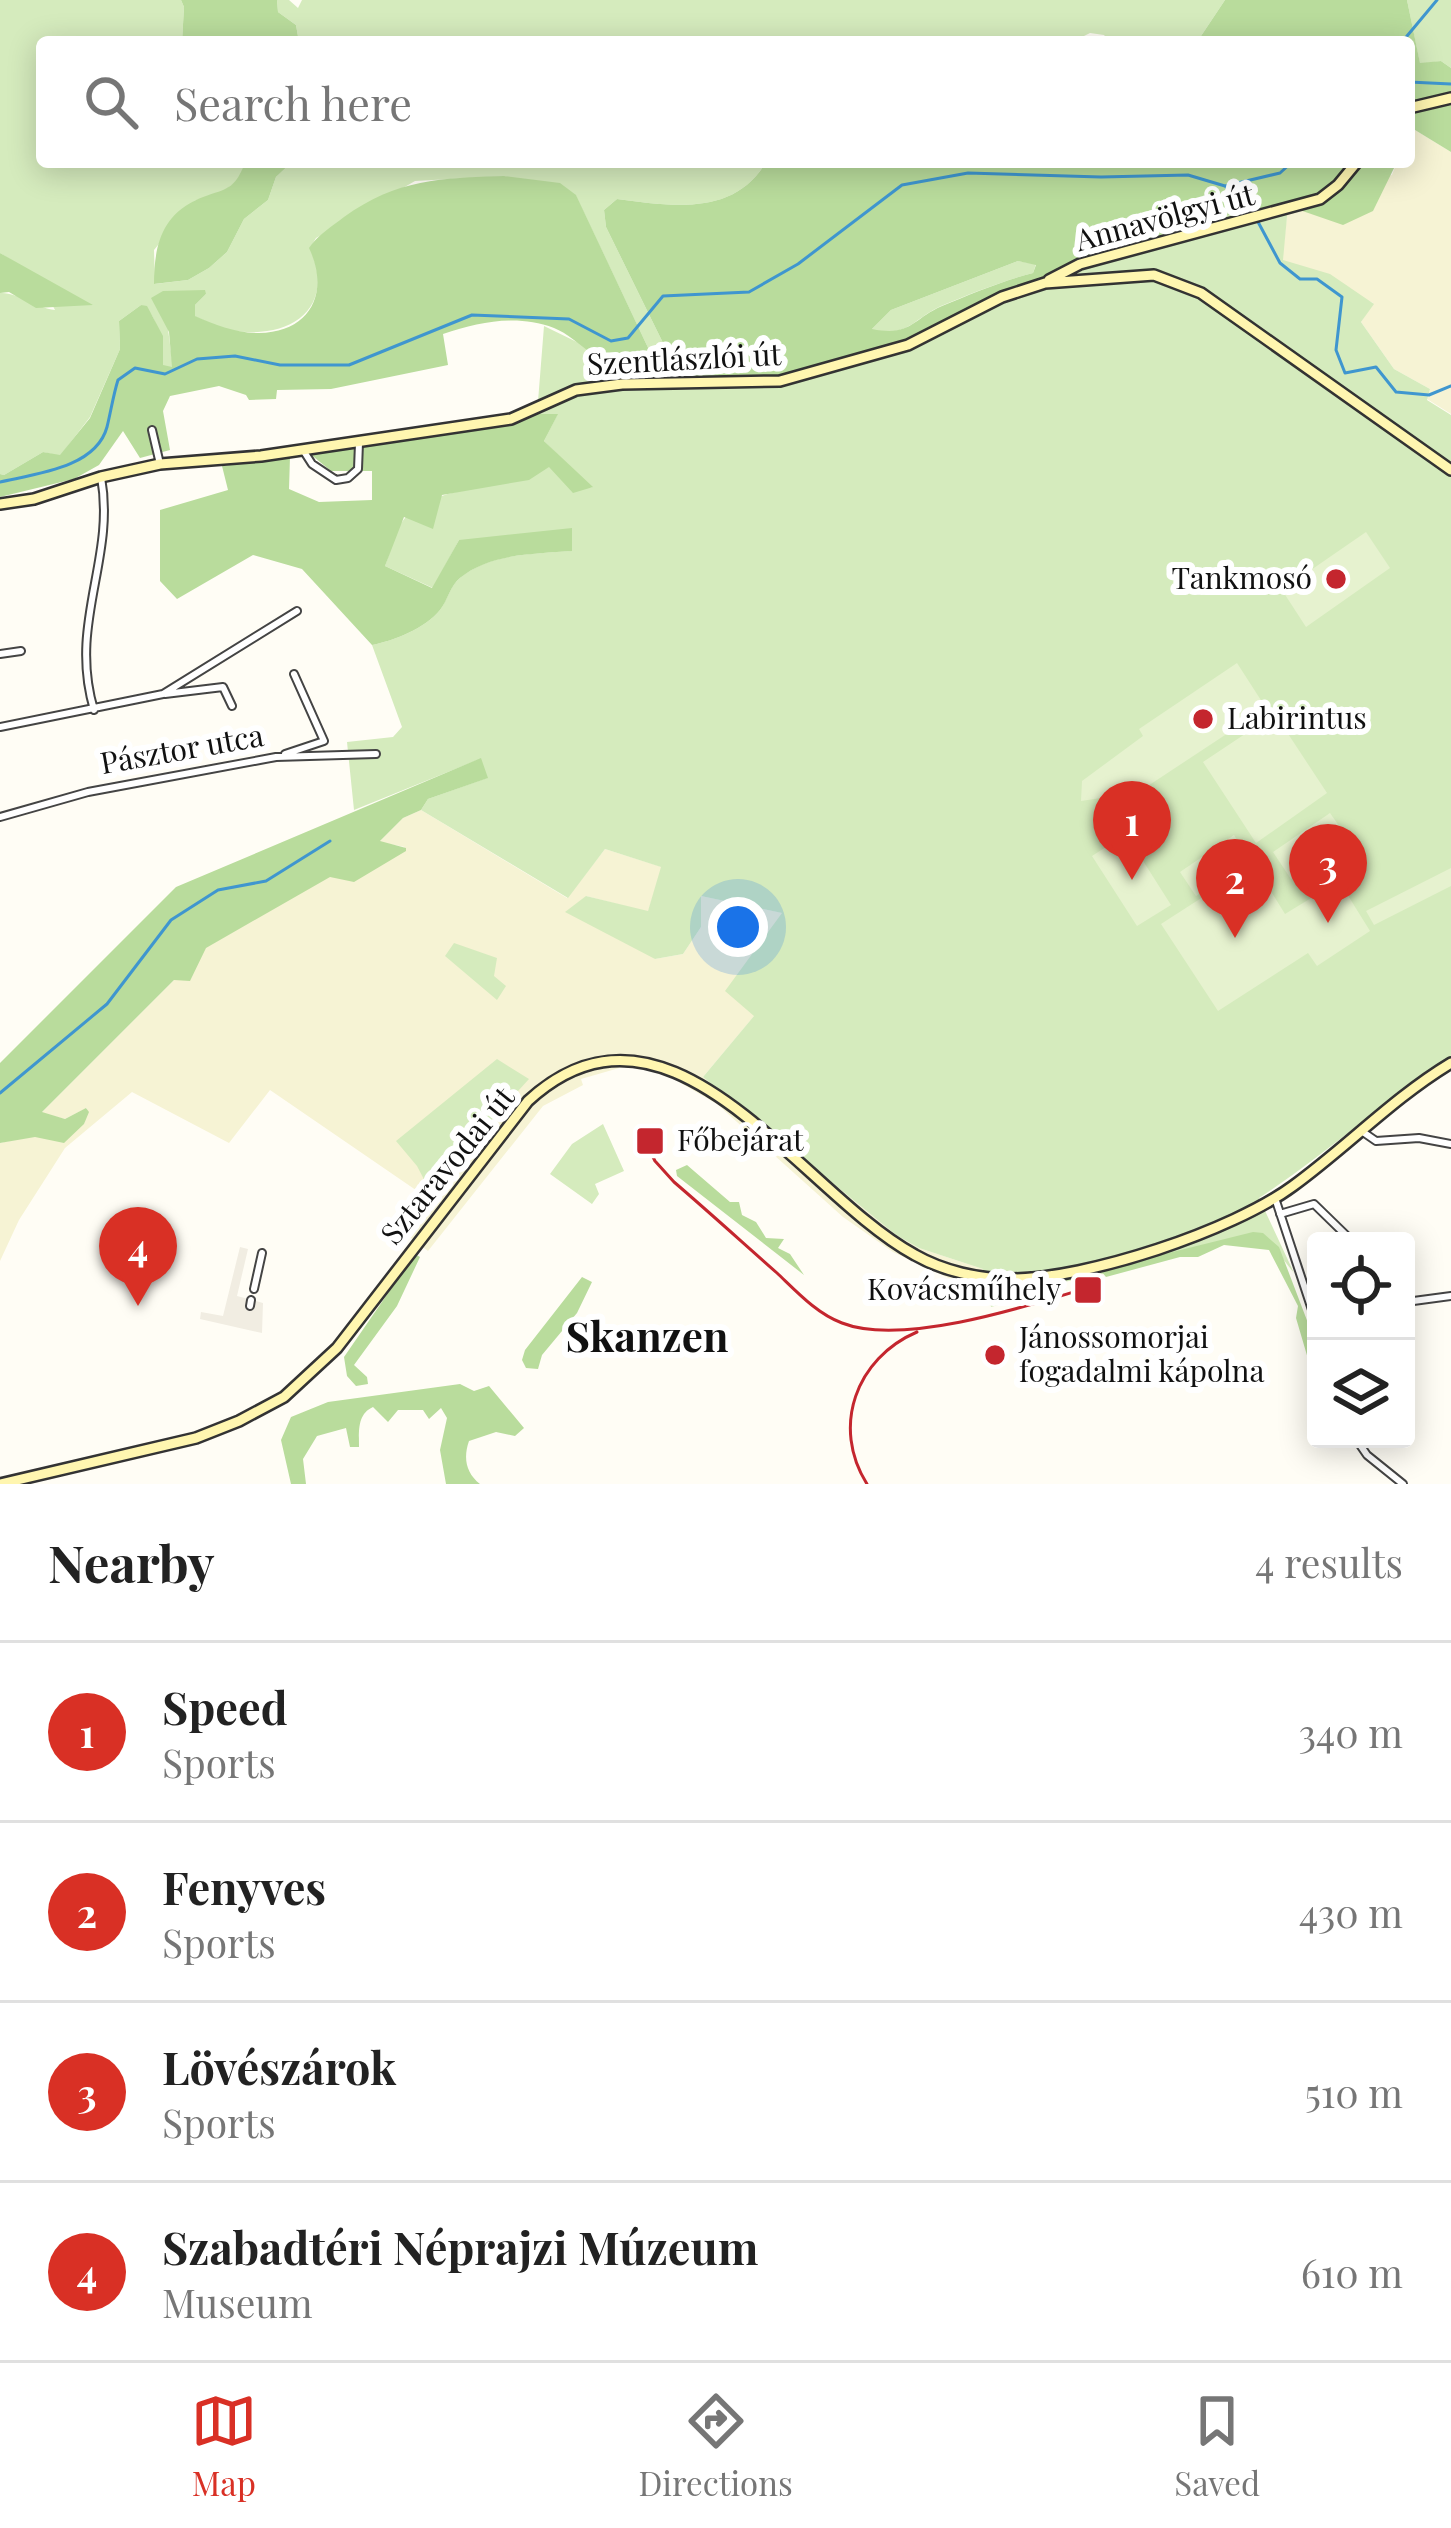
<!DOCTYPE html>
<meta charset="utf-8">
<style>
:root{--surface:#fff;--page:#f6f6f6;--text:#222;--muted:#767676;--line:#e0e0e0;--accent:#d93025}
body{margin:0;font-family:"Playfair Display",serif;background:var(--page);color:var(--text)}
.controls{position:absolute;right:36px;bottom:36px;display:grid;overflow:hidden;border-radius:12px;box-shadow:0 6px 30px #0003}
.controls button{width:108px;height:108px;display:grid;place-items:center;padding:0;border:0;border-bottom:3px solid var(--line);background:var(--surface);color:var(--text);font:60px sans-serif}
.you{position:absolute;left:738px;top:927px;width:42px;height:42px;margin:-30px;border:9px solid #fff;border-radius:50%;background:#1a73e8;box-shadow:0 0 0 18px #1a73e833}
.badge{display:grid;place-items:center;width:78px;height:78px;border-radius:50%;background:var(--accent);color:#fff;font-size:39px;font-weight:700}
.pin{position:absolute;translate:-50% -99px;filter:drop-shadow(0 3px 6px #0008)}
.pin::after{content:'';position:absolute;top:63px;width:42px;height:36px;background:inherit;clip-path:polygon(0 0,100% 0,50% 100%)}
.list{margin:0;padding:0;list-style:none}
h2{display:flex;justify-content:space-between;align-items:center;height:156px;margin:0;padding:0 48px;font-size:51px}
h2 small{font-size:39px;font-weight:400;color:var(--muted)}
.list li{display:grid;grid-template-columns:78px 1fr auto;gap:36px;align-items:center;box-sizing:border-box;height:180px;padding:0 48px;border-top:3px solid var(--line)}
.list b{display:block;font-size:45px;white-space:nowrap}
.list p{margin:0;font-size:39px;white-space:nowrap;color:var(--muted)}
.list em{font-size:39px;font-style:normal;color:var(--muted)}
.icon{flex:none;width:66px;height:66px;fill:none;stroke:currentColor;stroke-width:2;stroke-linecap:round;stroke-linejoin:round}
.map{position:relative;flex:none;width:1451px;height:1484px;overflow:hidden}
.search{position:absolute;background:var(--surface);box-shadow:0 6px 30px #0003;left:36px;right:36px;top:36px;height:132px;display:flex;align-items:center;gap:30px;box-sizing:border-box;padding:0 42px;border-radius:12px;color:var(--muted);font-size:45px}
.sheet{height:876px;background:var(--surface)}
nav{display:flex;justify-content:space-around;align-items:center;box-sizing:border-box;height:168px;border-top:3px solid var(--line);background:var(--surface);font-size:33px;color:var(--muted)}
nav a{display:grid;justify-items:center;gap:6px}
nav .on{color:var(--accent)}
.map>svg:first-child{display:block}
.farmland{fill:#f6f3d4}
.green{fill:#d5ebbd}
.forest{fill:#b9dc9c;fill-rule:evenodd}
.pitch{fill:#e6f2cf}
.plaza{fill:#f1ede2}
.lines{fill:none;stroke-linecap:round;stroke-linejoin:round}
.stream{stroke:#3f96cf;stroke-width:3}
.street-casing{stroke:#444;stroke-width:10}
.secondary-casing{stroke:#333;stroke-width:14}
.street{stroke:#fff;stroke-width:6}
.secondary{stroke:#fff6b0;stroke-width:9}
.tram{stroke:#c4262e;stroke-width:3}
.poi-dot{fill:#c4262e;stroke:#fff;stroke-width:4.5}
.labels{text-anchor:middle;stroke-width:12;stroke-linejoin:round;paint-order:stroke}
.street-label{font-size:30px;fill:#111;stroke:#fff}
.poi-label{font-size:30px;fill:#111;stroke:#fff;text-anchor:start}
.district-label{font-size:42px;font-weight:bold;fill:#111;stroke:#fff}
</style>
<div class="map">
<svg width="1451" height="1484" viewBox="0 0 1451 1484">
<rect width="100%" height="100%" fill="#fffdf5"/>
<path class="farmland" d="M1415 130 1451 152V414L1427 399 1430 389 1394 369 1361 322 1373 303 1282 261 1288 206 1392 175 1397 162H1409V135Z
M421 810 567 898 605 849 662 867 648 912 586 896 655 959 683 954 701 927V896L783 913 755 1015 703 1077 896 1235 919 1248 983 1269 986 1288 953 1280 893 1252 843 1217 717 1104 660 1071 626 1066 581 1079 583 1085 543 1106 428 1251 403 1232 426 1197 270 1090 229 1143 132 1092 65 1148 19 1220 0 1261V1143L84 1124 87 1108 65 1119 41 1113 174 980H190L205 948 330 876 346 879 405 847 379 842 403 818Z"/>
<path class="green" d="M0 0H181L184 7 182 42H42V162H245L239 180 222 192 194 201 154 250 155 284 188 280 209 268 227 252 244 219 268 200 276 177 292 162H766C734 217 671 206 617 199L604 210 606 227 666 349 682 371 725 379 787 378 1106 251 1233 214 1288 206 1283 260 1330 274 1374 304 1361 322 1394 369 1430 389 1427 400 1451 415V1057C1384 1101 1326 1154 1259 1198L1294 1273 1275 1249 1247 1238 1087 1278 1039 1286 1040 1294 991 1307 990 1302 1000 1296 987 1295 983 1269 919 1248 896 1235 703 1077 754 1016 725 991 782 913 701 896V927L683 954 655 959 565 912 586 896 648 911 661 867 605 849 568 898 421 810 428 799 487 778 480 759 354 810 347 742 393 737 402 727 372 645C393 641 426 628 440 610 447 601 450 586 460 578 489 553 535 554 571 551L459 540 433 588 385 566C391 551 396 525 408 515 447 480 506 494 549 466L592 488 544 441 557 415 537 414 544 326 581 344 622 375 651 369V354L576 196 504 176 415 181 316 238 310 248C337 310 289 341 230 330 218 328 206 321 194 316L195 305 206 294 163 291 173 367H162C159 345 161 316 141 305L119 321 120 349 90 417 60 456 43 452 4 475 0 474V293C18 292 36 308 55 310L37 276 0 253Z
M277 0H289L298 8 302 0H1225L1197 42H1110L1104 35 1090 33 1072 42H299L296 25 278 12Z
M1407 0H1451V68L1441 61 1420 64Z
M1018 261 1036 264 1033 273C1002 281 970 294 941 306 911 320 910 337 871 330L891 310Z
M454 943 497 958 494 976 506 986 497 1000 445 956Z
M497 1059 529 1079 429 1189 417 1166 396 1141Z
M603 1124 624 1171 595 1184 599 1194 592 1204 550 1174 572 1144Z"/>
<path class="forest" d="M181 0H277L278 12 296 25 299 42H182L184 7Z
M1225 0H1407L1420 63 1441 61 1451 68V152L1415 130 1409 135V42H1197Z
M245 162H292L276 177 268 200 244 219 227 252 209 268 188 280 154 284C154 250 160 218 194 201 220 188 234 195 245 162Z
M766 162H1397L1373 211 1343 225 1288 206 1233 214 1106 251 990 300 910 343 787 378 725 379 682 371 666 349 606 227 604 210 617 199C671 206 734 217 766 162ZM1018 261 1036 265 1033 273C1002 281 971 294 942 306 912 319 911 337 872 329L891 310Z
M504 176 560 183 576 195 651 354V369C617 391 585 340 554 328 516 314 480 322 443 334L448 365 331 389 277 390 276 399 249 400 246 395 219 386 170 396 163 411 170 450 140 458 123 431 99 465 74 479 0 497V474L4 475 43 452 60 455 90 418 120 349 119 321 141 305 147 306 163 336V365L172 367 169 332 151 298 163 291 205 290 206 294 195 305V316C216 325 235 333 259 333 311 332 330 292 309 248 318 235 331 227 344 217 397 179 441 178 504 176Z
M0 253 93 305 36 308 9 292 0 293Z
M537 414H558L544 441 593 487 573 493 549 467 529 480 442 495 433 529 404 517 385 566 432 588 459 540 572 528V551C536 554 490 553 460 578 450 586 448 600 440 610 426 628 393 641 372 645L302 569 253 555 177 599 160 581V510L228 490 222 466 290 457 289 489 319 502 372 500V471H331L309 453 502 424Z
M481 758 488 778 428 799 421 810 403 818 380 841 406 848V851L354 882 330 877 206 948 190 981 174 980 42 1112 65 1119 86 1108 89 1112 84 1124 64 1143 35 1137 0 1143V1063L176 887Z
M687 1165 730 1202H739L742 1215 756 1222 766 1238 784 1239 778 1248 790 1254 804 1275 677 1176 676 1170Z
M1253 1232 1263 1233 1279 1247 1316 1344V1386L1296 1318 1298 1306 1269 1250 1224 1245 1198 1257H1180L1106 1277 1100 1270Z
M415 1254 420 1257 397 1306 354 1365 367 1377 368 1384 356 1386 347 1376 344 1357Z
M582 1277 592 1282 577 1313 542 1355 538 1369 526 1368 522 1360 525 1350Z
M460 1384 474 1391 489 1386 524 1428 515 1436 496 1432 469 1441C463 1458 466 1473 480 1484H446L440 1450 447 1418 441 1408 429 1419 423 1410H398L388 1422 373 1407C357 1414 359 1432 359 1447H350L346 1428 317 1436 303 1459 306 1484H291L281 1440 291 1417 328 1402Z"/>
<path class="pitch" d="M1366 532 1390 568 1306 627 1282 590Z
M1237 663 1266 708 1116 807 1101 798 1081 801 1082 781 1143 736 1139 729Z
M1275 714 1327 793 1256 843 1203 762Z
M1330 813 1349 840 1291 879 1273 852Z
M1126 834 1171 905 1137 926 1092 856Z
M1234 835 1250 861 1196 896 1180 872Z
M1254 864 1285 914 1339 881 1370 931 1317 966 1308 953 1218 1011 1161 924Z
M1451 868V886L1374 925 1366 911Z"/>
<path class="plaza" d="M240 1247 248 1249 237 1296 263 1303 262 1333 200 1319 201 1312 223 1316Z"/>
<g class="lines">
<path class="stream" d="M1402 42 1437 0
M1409 82 1451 84
M1225 186 1251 212
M1257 220 1280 263 1300 279H1317L1342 297 1336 350 1345 373 1376 367 1396 392 1429 395 1451 386
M0 482C35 474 96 468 107 427 111 411 113 396 118 380L135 368 165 374 197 359 235 356 280 365H349L472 315 569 319 611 341 628 338 663 296 749 292 798 264 902 185 968 173 1101 177 1188 175 1225 186 1280 173 1292 162
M0 1093 107 1004 171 920 218 890 266 881 330 841"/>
<g class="street-casing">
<path id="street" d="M152 430 160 464
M303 450 312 464 336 480 348 478 358 469 359 443
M0 654 21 651
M165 694 223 687 232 706
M94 710C68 623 116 559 101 477
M0 727 163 694 297 611
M285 754 324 741 294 674
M0 817 88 792 276 757 376 754
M1363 1132 1376 1141 1419 1138 1451 1144
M1275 1198 1316 1322
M1280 1214 1314 1204 1352 1241
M254 1289 262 1253
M1406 1302 1451 1296
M250 1306 251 1300
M1356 1439 1367 1455 1403 1484"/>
</g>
<g class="secondary-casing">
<path id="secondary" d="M1409 108 1451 98
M1049 280 1080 264 1320 199 1338 185 1357 162
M0 504 34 499 101 477 160 464 261 456 511 419 576 390 622 384 780 381 908 345 1002 297 1045 283 1154 275 1201 293 1451 470
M0 1484 196 1438 239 1421 284 1397 337 1348 528 1101C670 970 800 1193 915 1255 943 1271 979 1279 1011 1279 1087 1279 1232 1231 1293 1186 1348 1146 1393 1098 1451 1063"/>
</g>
<use href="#street" class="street"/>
<use href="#secondary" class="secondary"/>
<path class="tram" d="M639 1129 655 1161 674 1182C709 1212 743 1243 777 1273 796 1291 817 1314 842 1323 903 1347 1031 1305 1093 1286
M867 1484C831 1427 856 1358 917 1332"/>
</g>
<g class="poi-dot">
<circle cx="1336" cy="579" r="12"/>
<circle cx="1203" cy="719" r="12"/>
<rect x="635" y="1126" width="30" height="30" rx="6"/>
<rect x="1073" y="1275" width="30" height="30" rx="6"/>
<circle cx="995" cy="1355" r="12"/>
</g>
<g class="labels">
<g class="street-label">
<text transform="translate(1165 218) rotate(-15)" y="10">Annavölgyi út</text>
<text transform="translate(684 360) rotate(-3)" y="10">Szentlászlói út</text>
<text transform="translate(182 750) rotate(-10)" y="10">Pásztor utca</text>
<text transform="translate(448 1166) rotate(-51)" y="10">Sztaravodai út</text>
</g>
<g class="poi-label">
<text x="1312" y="589" text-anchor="end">Tankmosó</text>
<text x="1227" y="729">Labirintus</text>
<text x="677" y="1151">Főbejárat</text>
<text x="1061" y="1300" text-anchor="end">Kovácsműhely</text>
<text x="1019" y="1348">Jánossomorjai<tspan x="1019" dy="34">fogadalmi kápolna</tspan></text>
</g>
<g class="district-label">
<text x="647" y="1352">Skanzen</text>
</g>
</g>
</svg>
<div class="controls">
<button><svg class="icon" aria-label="locate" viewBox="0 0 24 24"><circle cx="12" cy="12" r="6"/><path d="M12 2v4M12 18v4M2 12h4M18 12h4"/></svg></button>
<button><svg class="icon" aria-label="layers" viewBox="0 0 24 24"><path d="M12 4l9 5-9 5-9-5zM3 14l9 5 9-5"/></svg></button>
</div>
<div class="you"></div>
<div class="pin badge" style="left:1132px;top:880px">1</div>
<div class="pin badge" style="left:1235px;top:938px">2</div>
<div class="pin badge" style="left:1328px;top:923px">3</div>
<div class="pin badge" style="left:138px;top:1306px">4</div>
<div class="search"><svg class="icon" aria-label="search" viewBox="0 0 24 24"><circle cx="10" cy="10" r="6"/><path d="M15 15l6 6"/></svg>Search here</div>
</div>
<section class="sheet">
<h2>Nearby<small>4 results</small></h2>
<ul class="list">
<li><span class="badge">1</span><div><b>Speed</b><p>Sports</p></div><em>340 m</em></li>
<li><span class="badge">2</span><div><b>Fenyves</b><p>Sports</p></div><em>430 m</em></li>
<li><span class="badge">3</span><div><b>Lövészárok</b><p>Sports</p></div><em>510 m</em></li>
<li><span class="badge">4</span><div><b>Szabadtéri Néprajzi Múzeum</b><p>Museum</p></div><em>610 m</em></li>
</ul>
</section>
<nav>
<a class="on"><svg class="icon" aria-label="map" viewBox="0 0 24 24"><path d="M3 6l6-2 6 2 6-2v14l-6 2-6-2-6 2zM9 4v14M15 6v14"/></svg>Map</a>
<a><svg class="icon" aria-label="directions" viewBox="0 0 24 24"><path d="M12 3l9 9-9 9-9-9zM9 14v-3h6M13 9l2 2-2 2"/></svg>Directions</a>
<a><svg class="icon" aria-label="saved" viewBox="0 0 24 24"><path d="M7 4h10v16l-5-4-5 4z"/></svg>Saved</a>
</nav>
